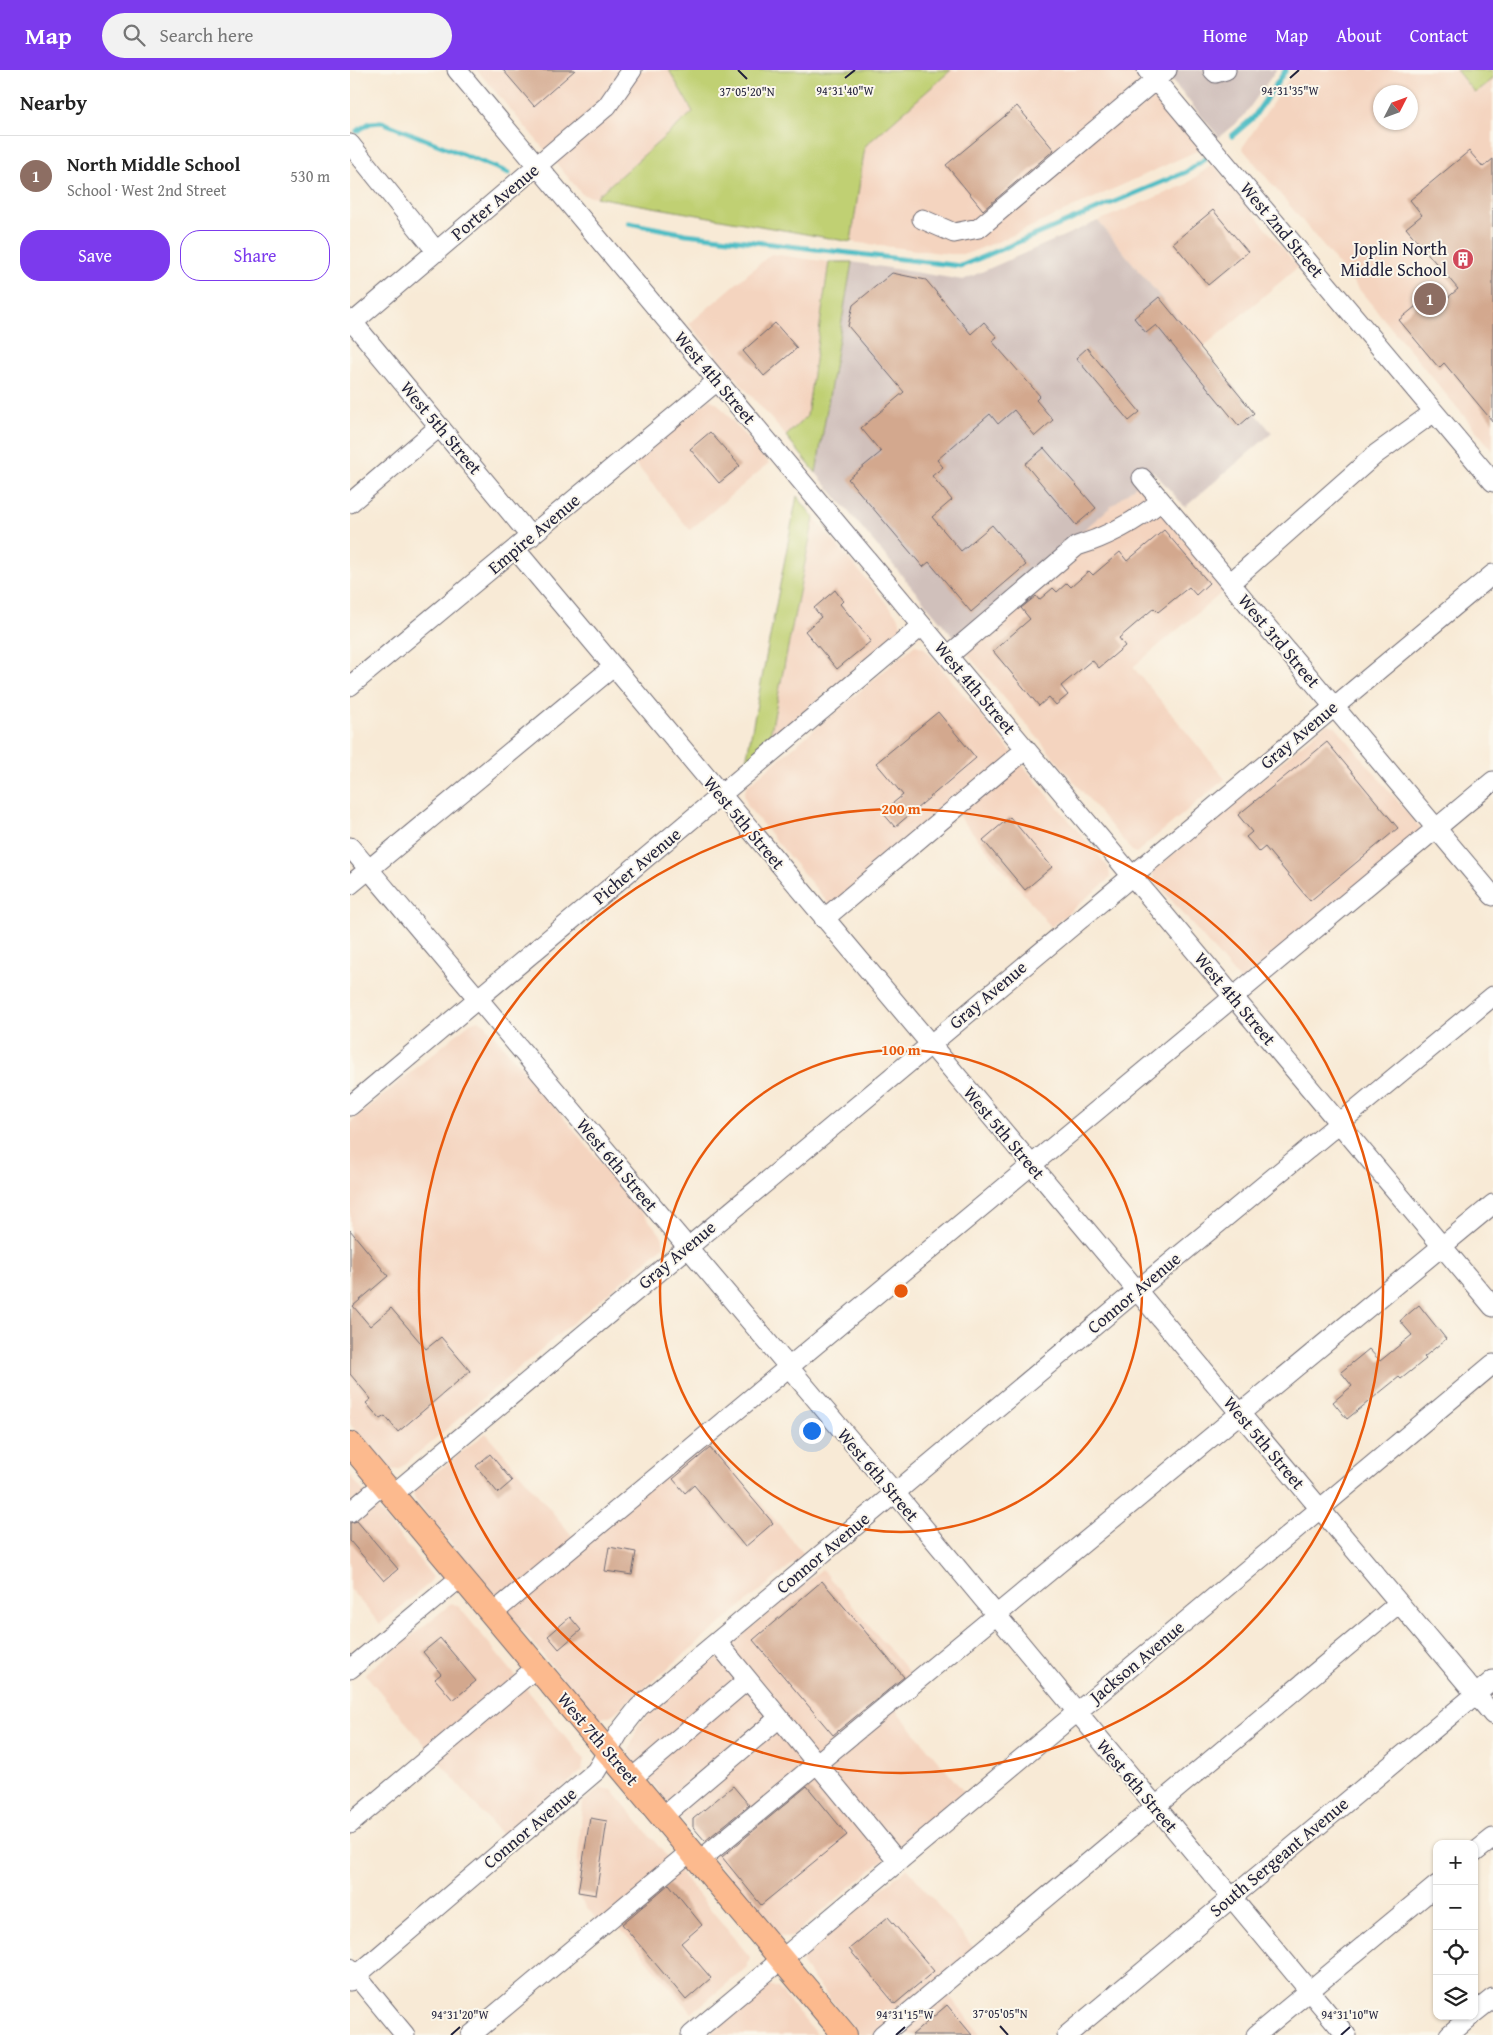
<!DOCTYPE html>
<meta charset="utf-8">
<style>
:root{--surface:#fff;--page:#f2f2f2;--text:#222;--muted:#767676;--line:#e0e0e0;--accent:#7c3aed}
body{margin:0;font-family:"Gentium Book Plus",serif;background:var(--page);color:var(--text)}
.controls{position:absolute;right:15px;bottom:15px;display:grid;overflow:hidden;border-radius:10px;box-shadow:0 1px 4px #0004}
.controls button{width:45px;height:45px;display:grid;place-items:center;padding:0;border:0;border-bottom:1px solid var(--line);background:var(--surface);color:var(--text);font:25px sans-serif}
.compass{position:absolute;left:1023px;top:15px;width:45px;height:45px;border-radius:50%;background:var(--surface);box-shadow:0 1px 4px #0004;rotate:48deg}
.you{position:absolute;left:461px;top:1360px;width:18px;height:18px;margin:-12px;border:4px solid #fff;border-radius:50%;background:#1a73e8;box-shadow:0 0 0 8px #1a73e833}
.badge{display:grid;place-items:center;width:32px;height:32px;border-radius:50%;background:var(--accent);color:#fff;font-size:16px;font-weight:700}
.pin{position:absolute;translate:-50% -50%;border:2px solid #fff;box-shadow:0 1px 5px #0006}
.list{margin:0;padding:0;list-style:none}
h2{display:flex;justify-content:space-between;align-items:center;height:65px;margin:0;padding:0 20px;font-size:21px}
h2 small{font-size:16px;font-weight:400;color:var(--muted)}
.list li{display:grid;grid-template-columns:32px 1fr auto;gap:15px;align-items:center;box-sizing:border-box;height:80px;padding:0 20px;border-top:1px solid var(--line)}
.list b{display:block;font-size:19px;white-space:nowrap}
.list p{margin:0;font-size:16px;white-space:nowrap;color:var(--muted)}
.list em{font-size:16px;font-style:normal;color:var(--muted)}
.actions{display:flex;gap:10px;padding:15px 20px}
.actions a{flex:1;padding:11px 0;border:1px solid var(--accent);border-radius:20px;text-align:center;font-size:18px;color:var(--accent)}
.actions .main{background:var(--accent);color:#fff}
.icon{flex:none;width:28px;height:28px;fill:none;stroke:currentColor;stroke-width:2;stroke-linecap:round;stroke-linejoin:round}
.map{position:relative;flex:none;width:1143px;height:1965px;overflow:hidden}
header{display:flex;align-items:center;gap:30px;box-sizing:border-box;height:70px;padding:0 25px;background:var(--accent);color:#fff}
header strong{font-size:24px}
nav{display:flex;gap:28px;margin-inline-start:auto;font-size:18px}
.search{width:350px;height:45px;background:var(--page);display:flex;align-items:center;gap:12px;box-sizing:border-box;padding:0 18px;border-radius:28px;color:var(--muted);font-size:19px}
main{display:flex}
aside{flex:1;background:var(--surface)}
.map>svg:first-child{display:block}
.built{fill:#f4d4bf;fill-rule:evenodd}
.industrial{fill:#d0c0bb}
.green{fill:#c0d073;stroke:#717957}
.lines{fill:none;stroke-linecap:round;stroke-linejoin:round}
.stream{stroke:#4fbdc5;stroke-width:5}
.building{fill:#d3a88e}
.minor-casing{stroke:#6d6871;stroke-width:21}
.major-casing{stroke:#6d6871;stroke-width:26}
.minor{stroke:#fff;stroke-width:19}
.major{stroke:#fcba8e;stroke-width:24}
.ticks{fill:none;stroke:#22223b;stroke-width:2}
.ring{fill:none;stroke:#e8590c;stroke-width:2.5}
.labels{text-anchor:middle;stroke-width:4;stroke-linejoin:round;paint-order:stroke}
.street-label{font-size:18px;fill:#22223b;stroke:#fbf7ec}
.poi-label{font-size:18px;fill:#22223b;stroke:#fbf7ec;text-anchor:end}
.ticks-label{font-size:12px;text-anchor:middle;fill:#22223b;stroke:#fbf7ec;stroke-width:4;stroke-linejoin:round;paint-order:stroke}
.centre{fill:#e8590c;stroke:#fbf7ec;stroke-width:2.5}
.ring-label{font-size:15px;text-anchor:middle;font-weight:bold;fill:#e8590c;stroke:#fbf7ec;stroke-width:4;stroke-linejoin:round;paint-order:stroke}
</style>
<header>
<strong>Map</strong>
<div class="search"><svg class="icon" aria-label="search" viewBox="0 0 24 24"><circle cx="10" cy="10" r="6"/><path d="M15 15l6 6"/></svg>Search here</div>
<nav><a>Home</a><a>Map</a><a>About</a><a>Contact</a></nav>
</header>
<main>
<aside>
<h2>Nearby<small></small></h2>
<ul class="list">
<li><span class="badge" style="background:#8d6e63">1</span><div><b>North Middle School</b><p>School · West 2nd Street</p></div><em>530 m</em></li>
</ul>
<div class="actions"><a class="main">Save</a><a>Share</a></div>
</aside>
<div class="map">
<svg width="1143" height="1965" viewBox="0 0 1143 1965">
<rect width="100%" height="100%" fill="#fbf7ec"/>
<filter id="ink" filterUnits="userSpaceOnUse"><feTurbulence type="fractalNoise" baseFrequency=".02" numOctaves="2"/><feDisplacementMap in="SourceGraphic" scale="10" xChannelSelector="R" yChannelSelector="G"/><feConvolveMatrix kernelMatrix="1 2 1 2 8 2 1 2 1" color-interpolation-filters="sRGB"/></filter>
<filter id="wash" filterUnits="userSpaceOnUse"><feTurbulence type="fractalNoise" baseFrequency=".0096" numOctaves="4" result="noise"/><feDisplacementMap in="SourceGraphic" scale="20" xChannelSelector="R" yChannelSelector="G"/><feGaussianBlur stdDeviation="1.12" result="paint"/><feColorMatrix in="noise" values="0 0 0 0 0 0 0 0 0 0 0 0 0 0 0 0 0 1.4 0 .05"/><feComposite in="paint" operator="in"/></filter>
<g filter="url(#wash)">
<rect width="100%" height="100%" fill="#f8ead6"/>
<path class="built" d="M127 0H319L343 42 246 127 233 125Z
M601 0H786L851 79 652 170 616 184H600L501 172 515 76Z
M945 0H1143V381L892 78ZM1030 22H1060V52H1030Z
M863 94 948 197 852 278 748 151 835 115Z
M421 184 479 192 457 346 436 366 339 254Z
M360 329 368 334 419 393 340 460 284 392Z
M787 413 875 520 783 597 875 709 786 783 782 781 605 569Z
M464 448 549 548 551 556 549 561 419 671Z
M565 575 573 577 577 581 759 798 760 807 757 811 701 857 608 745 488 845 398 737 394 724 397 716Z
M979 654 986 657 1081 771 899 921 805 811 802 802 975 655Z
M128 950 135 954 312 1166 314 1176 49 1399 44 1400 36 1397 0 1354V1053L120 953Z
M136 1363 225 1469 351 1363 454 1484 262 1645 249 1649 244 1647 65 1430 63 1423 65 1419Z
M0 1405 83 1507 80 1513 30 1554 0 1519Z
M472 1499 572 1618 546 1640 614 1722 442 1866 432 1867 427 1865 283 1690 279 1681 288 1656 304 1637Z
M102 1533 109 1537 234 1689 232 1701 153 1767 15 1604Z
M251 1718 262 1720 400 1887 397 1897 342 1943 265 1852 255 1860 225 1822 233 1732Z
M557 1798 631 1887 593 1918 631 1965H509L453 1896 452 1887 454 1883Z
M419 1915 428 1918 467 1965H359Z"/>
<path class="industrial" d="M813 0H926L893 47 869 67Z
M748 151 922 363 835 437 803 401 605 569 466 403 502 192 613 210Z"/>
<path class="green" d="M319 0H601L515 76 501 172 246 127 343 42Z
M1106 0H1143V9L1125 23Z
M479 192H502L466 403 436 366 457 346Z
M447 426 464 448 419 671 396 691Z"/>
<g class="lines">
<path class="stream" d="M7 61 20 53 32 52 159 103
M882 66 903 48 936 0
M279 153 336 164 611 196 836 102 855 89"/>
</g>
<g id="blocks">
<path class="building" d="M153 0H225L184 36Z
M667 36 704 80 633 140 596 95Z
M1119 81 1133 97 1143 89V352L1094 293 1089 298 1049 250 1071 232 1076 237 1084 230 1089 235 1108 219 1056 158 1072 145 1060 130Z
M863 140 898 182 858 215 823 173Z
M542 203 576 210 621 264 634 252 647 267 642 271 690 326 686 330 703 350 685 366 664 340 648 354 640 344 587 390 593 397 582 406 602 430 582 447 611 481 642 455 676 495 621 542 579 492 573 497 498 409 531 382 511 358 554 322 498 256 503 235Z
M809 227 904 343 889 356 806 255 796 263 784 248Z
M425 253 447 278 414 306 393 281Z
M737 278 790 342 779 351 726 288Z
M360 362 390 396 369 413 340 379Z
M694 378 746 438 726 455 675 394Z
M814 460 859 513 846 525 839 517 808 542 804 538 769 568 775 576 749 598 742 590 711 616 718 625 706 635 699 627 689 636 643 581 680 549 671 538 686 526 689 530 703 518 707 522 717 513 721 517 739 501 743 505 770 482 777 491Z
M485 520 493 531 490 534 521 571 487 599 455 561 471 547 464 538Z
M588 642 626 688 545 757 532 742 553 725 526 693Z
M977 672 1048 758 960 831 915 777 909 782 896 767 902 762 888 745Z
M660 747 702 797 675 820 633 770Z
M0 1160 38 1206 3 1236 20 1256 41 1238 76 1279 91 1267 120 1301 48 1362 35 1346 30 1349 16 1333 21 1329 0 1304Z
M1069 1235 1096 1269 1074 1287 1076 1289 1051 1309 1049 1307 997 1349 983 1332 1002 1316 991 1302 1019 1279 1030 1291 1062 1265 1050 1251Z
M360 1378 423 1453 395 1477 344 1415 335 1423 323 1409Z
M140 1384 162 1411 148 1423 126 1396Z
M7 1451 48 1499 34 1511 0 1471V1453Z
M259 1477 286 1482 282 1505 255 1501Z
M472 1511 554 1607 483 1665 403 1570Z
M220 1547 231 1560 209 1579 198 1566Z
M90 1568 126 1611 103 1630 85 1609 91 1604 73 1582Z
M383 1716 399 1735 355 1771 343 1757V1749Z
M457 1716 497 1765 411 1835 372 1787Z
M240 1748 257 1751 246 1825 228 1822Z
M319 1814 352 1855 331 1873 361 1908 336 1930 272 1854Z
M538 1847 584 1901 545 1934 499 1879Z
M597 1935 622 1965H562Z"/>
</g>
</g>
<g filter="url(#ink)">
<use href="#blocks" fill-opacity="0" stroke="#6d6871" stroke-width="1"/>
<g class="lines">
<g class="minor-casing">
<path id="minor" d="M107 0 1143 1237
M797 0 1143 412
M863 0 866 3 876 0
M0 74 87 182
M572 149 604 163 629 158 817 0
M0 249 181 467
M0 255 257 36 282 0
M792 408 1143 826
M0 433 89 357
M166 480 1143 1645
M880 513 1026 384 1084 342
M598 586 727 476C759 466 785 452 811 431
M0 616 367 311
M0 777 545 1423 996 1965
M0 815 263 597
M474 849 676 679
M0 1036 572 556
M42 1425 1143 504
M0 1442 33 1414
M142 1544 1143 711
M367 1572 548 1792
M0 1599 111 1507
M281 1709 397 1610
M312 1747 429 1648
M0 1754 187 1597
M1124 1783 1143 1768
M349 1791 1143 1134
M0 1898 55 1965
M0 1911 246 1701 270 1661 289 1637 773 1232 1143 926
M1124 1943 1143 1928
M121 1965 341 1781
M341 1965 1143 1294
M532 1965 1049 1533
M717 1965 1143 1610
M906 1965 1087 1815
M1099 1965 1121 1946"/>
</g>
<g class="major-casing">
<path id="major" d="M0 1374 495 1965"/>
</g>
<use href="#minor" class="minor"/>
<use href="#major" class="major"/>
</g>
</g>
<path class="ticks" d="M388 0 397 9M495 8 505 0M940 8 949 0M650 1956 658 1965M101 1965 110 1957M546 1965 555 1957M991 1965 1000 1957"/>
<g class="ring">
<circle cx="551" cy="1221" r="241"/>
<circle cx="551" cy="1221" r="482"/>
</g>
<defs>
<g id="building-disc" transform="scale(1.125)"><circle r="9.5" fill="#d1495b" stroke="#fbf7ec"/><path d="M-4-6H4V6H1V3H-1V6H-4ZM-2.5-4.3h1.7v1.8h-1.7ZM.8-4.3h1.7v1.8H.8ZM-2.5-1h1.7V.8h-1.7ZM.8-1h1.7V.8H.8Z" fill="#fff"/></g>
</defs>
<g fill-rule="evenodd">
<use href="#building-disc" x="1113" y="189"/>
</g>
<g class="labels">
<g class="street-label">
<text transform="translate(145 132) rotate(-40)" y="6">Porter Avenue</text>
<text transform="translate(932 160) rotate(50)" y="6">West 2nd Street</text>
<text transform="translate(365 308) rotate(50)" y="6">West 4th Street</text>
<text transform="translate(91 358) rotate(50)" y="6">West 5th Street</text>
<text transform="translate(184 464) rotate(-40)" y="6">Empire Avenue</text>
<text transform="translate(929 571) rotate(50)" y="6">West 3rd Street</text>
<text transform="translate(625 618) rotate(50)" y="6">West 4th Street</text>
<text transform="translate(949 665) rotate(-40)" y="6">Gray Avenue</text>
<text transform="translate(394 753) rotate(50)" y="6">West 5th Street</text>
<text transform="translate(287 796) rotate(-40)" y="6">Picher Avenue</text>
<text transform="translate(638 925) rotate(-40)" y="6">Gray Avenue</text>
<text transform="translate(885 929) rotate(50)" y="6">West 4th Street</text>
<text transform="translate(654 1063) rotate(50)" y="6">West 5th Street</text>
<text transform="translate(267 1095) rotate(50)" y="6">West 6th Street</text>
<text transform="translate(327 1185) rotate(-40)" y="6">Gray Avenue</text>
<text transform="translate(784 1223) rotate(-40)" y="6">Connor Avenue</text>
<text transform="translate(914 1373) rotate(50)" y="6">West 5th Street</text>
<text transform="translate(528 1405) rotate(50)" y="6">West 6th Street</text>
<text transform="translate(473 1483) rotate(-40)" y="6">Connor Avenue</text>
<text transform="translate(787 1592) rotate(-40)" y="6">Jackson Avenue</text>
<text transform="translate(248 1669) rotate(50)" y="6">West 7th Street</text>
<text transform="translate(787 1716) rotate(50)" y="6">West 6th Street</text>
<text transform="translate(180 1758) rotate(-40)" y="6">Connor Avenue</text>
<text transform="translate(929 1787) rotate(-40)" y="6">South Sergeant Avenue</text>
</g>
<g class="poi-label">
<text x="1097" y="185">Joplin North<tspan x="1097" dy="21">Middle School</tspan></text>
</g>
</g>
<g class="ticks-label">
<text x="495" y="25">94°31'40"W</text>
<text x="940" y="25">94°31'35"W</text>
<text x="397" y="26">37°05'20"N</text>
<text x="650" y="1948">37°05'05"N</text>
<text x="110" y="1949">94°31'20"W</text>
<text x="555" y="1949">94°31'15"W</text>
<text x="1000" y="1949">94°31'10"W</text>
</g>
<circle cx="551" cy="1221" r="8" class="centre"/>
<g class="ring-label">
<text x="551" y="744">200 m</text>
<text x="551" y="985">100 m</text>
</g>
</svg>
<div class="controls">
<button>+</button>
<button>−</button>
<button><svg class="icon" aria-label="locate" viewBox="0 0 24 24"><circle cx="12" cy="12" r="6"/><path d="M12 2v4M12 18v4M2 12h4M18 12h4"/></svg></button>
<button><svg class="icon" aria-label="layers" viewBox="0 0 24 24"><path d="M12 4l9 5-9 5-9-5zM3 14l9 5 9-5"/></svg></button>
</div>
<svg class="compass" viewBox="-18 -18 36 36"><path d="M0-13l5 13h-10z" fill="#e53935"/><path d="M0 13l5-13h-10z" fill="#767676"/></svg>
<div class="you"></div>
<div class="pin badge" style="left:1080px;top:229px;background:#8d6e63">1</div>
</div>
</main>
